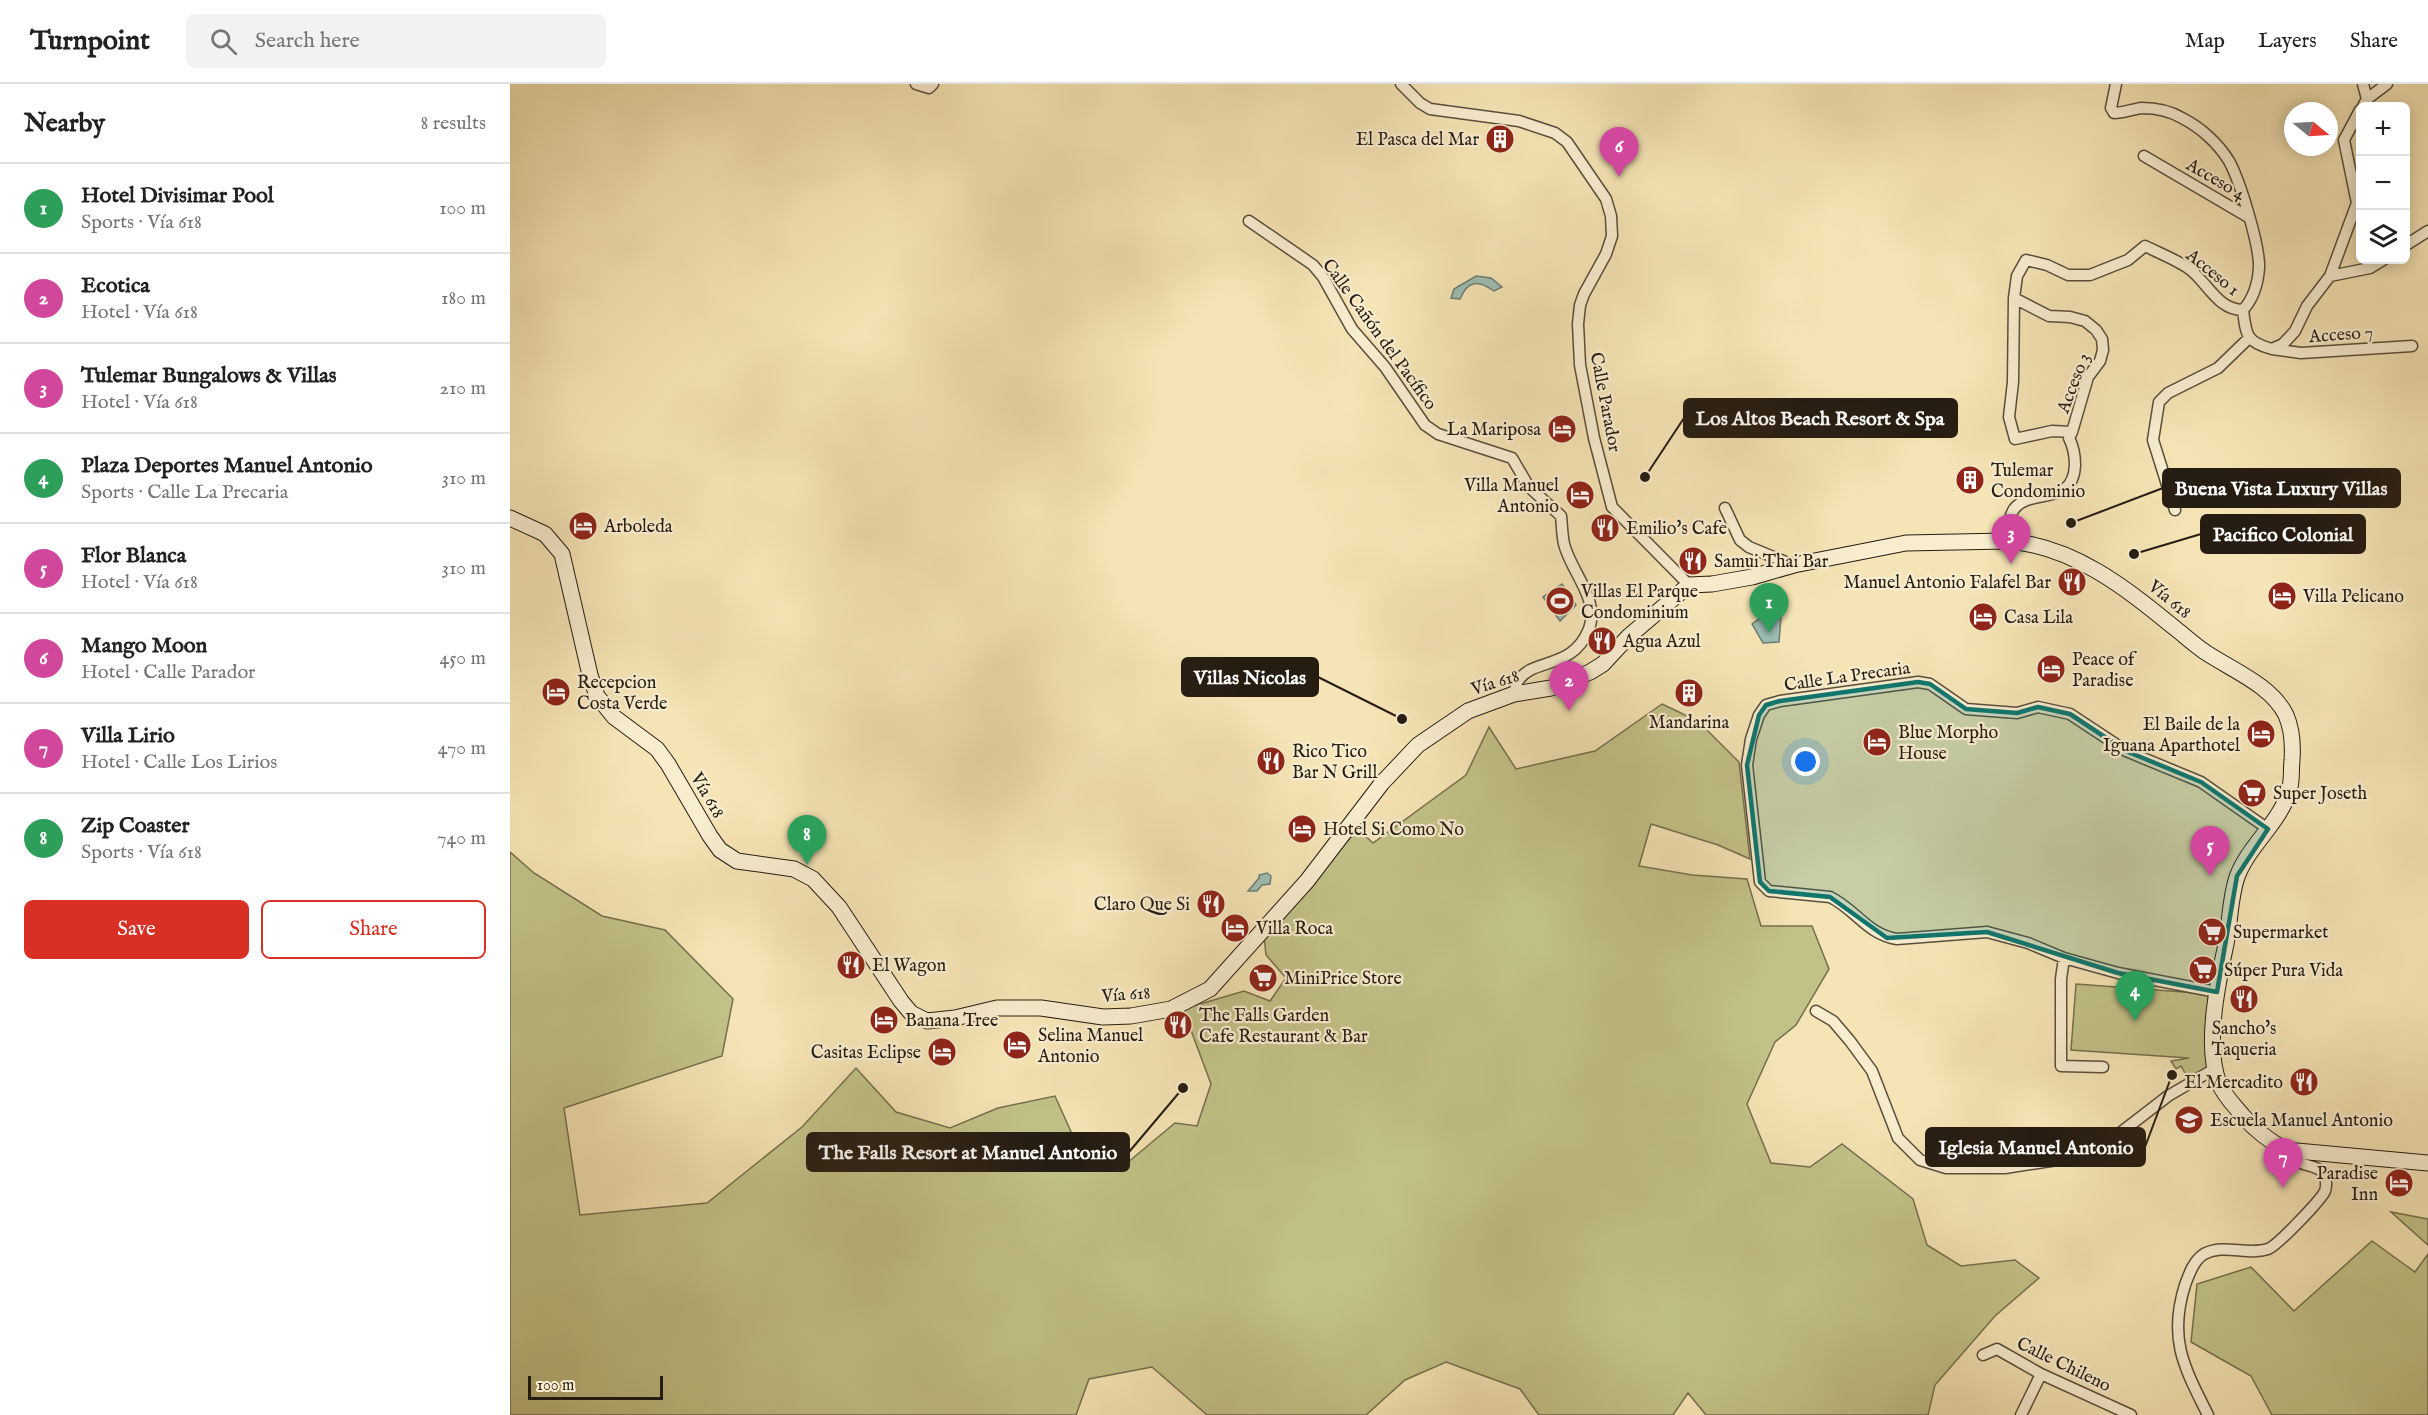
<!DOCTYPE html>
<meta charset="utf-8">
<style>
:root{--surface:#fff;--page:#f2f2f2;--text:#222;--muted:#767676;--line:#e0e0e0;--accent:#d93025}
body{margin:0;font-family:"IM FELL English",serif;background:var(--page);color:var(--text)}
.controls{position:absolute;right:18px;top:18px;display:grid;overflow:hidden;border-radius:9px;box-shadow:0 3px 15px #0003}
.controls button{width:54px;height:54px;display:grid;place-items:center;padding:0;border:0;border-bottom:2px solid var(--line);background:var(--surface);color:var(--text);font:30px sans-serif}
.compass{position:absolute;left:1774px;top:18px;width:54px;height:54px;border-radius:50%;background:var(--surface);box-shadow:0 3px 15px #0003;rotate:108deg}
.scale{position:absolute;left:18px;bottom:15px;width:135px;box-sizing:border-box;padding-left:6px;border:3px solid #251c12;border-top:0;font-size:16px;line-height:21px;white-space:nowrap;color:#251c12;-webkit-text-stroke:4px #f8edcf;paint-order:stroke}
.you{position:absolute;left:1296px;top:678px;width:21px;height:21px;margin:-15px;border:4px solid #fff;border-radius:50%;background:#1a73e8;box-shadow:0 0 0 9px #1a73e833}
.badge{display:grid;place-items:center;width:39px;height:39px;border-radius:50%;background:var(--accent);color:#fff;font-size:20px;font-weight:700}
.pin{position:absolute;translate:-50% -50px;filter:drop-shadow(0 2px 3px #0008)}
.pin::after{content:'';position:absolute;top:32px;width:21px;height:18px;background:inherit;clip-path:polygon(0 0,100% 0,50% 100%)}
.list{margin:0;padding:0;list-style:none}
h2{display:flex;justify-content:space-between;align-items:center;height:78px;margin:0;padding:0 24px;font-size:26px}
h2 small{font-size:20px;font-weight:400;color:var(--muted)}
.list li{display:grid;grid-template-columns:39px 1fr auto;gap:18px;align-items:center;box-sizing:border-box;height:90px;padding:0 24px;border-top:2px solid var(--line)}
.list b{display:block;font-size:22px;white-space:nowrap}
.list p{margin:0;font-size:20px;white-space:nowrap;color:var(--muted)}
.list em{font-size:20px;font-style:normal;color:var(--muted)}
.actions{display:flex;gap:12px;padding:18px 24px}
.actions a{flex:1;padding:14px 0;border:2px solid var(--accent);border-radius:9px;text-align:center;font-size:21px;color:var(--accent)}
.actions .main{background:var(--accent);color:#fff}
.icon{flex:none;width:33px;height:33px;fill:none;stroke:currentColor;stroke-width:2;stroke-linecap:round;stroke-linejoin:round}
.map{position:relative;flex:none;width:1918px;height:1331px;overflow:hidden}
header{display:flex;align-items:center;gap:36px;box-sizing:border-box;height:84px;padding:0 30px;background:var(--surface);border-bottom:2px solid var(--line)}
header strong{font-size:28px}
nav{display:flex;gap:33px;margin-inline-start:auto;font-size:21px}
.search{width:420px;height:54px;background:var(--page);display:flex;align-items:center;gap:15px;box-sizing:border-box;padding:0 21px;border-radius:9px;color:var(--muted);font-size:22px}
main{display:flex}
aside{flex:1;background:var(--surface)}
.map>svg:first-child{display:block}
.green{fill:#c2c288;stroke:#746f4d;stroke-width:1.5}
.water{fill:#9dbeb4;stroke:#6d7d73;stroke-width:1.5}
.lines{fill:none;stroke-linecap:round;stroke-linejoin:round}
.street-casing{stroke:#594e3b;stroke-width:13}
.secondary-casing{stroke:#251c12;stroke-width:17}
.street{stroke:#f8edcf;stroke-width:10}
.secondary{stroke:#f8edcf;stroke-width:15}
.marked{fill:#0f766e;fill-opacity:0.2;stroke:#0f766e;stroke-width:4.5;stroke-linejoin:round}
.labels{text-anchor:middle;stroke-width:4.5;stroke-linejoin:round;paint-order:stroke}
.poi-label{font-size:18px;fill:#251c12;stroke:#f8edcf;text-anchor:start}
.street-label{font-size:18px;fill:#251c12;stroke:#f8edcf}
.leader{fill:none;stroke:#251c12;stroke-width:2}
.callout-dot{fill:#251c12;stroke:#f8edcf;stroke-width:2}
.callout{fill:#251c12;stroke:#251c12;stroke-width:2}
.callout-label{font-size:20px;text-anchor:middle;font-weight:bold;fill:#fff}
</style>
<header>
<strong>Turnpoint</strong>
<div class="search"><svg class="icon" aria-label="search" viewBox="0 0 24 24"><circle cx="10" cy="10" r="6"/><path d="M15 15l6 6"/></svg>Search here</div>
<nav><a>Map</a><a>Layers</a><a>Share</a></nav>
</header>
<main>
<aside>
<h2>Nearby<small>8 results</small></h2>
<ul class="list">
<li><span class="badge" style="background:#2e9e5b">1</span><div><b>Hotel Divisimar Pool</b><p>Sports · Vía 618</p></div><em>100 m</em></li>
<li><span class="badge" style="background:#d1479c">2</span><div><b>Ecotica</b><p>Hotel · Vía 618</p></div><em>180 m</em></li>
<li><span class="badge" style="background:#d1479c">3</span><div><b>Tulemar Bungalows &amp; Villas</b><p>Hotel · Vía 618</p></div><em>210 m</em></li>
<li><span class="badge" style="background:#2e9e5b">4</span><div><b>Plaza Deportes Manuel Antonio</b><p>Sports · Calle La Precaria</p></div><em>310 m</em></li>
<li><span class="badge" style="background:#d1479c">5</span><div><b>Flor Blanca</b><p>Hotel · Vía 618</p></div><em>310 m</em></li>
<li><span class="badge" style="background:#d1479c">6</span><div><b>Mango Moon</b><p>Hotel · Calle Parador</p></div><em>450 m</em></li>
<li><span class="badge" style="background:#d1479c">7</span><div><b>Villa Lirio</b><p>Hotel · Calle Los Lirios</p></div><em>470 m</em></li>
<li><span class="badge" style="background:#2e9e5b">8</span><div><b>Zip Coaster</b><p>Sports · Vía 618</p></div><em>740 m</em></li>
</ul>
<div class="actions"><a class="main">Save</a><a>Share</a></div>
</aside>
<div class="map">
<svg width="1918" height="1331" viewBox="0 0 1918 1331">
<rect width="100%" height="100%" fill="#f5e4b5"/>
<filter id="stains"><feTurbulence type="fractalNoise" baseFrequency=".00333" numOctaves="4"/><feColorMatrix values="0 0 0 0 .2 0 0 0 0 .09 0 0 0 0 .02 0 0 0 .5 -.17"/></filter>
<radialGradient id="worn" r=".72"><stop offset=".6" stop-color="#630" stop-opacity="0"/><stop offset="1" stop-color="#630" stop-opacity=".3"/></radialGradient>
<path class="green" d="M1152 620 1188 637 1229 678 1240 775 1208 761 1141 740 1129 782 1182 791 1237 795 1251 842H1302L1319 885 1286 941 1265 958 1237 1020 1261 1079 1300 1083 1332 1060 1403 1115 1417 1161 1451 1182 1505 1176 1529 1194 1485 1232 1425 1301 1418 1331H1196L1178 1309 1163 1331H1029L1010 1305 936 1278 895 1296 856 1331H697L642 1283 579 1295 566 1331H0V768L24 789 92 832 155 846 223 915 212 972 54 1024 70 1131 197 1119 292 1043 346 984 386 1028 440 1044 488 1024 545 1012 572 1072 611 1084 665 1039 687 1042 701 1000 673 925 734 907 760 917 776 894 756 871 754 852 848 745 863 759 956 691 979 643 1006 685 1085 667Z
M1566 900 1700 910V984L1679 996 1671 982 1666 985 1661 977 1679 974 1561 966Z
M1881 1128 1918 1135V1161Z
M1862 1157 1905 1188 1918 1170V1331H1762L1741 1292 1681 1258 1687 1200 1741 1183 1784 1227Z"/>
<path class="water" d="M966 192 981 194 992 203 984 207C968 196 958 196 950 215L941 214 944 205Z
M1052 500 1066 521 1050 537 1033 513Z
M1254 531 1271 533 1269 558 1253 559 1242 540Z
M757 789 761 792 760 800 752 801 747 807H738L749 794V791Z"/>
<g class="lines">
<g class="street-casing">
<path id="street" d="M406 0 419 4 423 0
M891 0 910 19 920 25 1009 37 1045 49 1057 58 1096 115 1101 132 1102 152 1096 170 1074 210 1070 221 1068 240 1070 281 1084 354 1102 423 1179 501
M1606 0 1601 24 1604 29C1614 29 1622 25 1632 24 1645 24 1660 27 1672 34 1690 43 1708 59 1719 77 1730 97 1750 162 1749 184 1748 199 1743 215 1733 226
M1853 0 1857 15 1854 20
M1857 15 1877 0
M1634 72 1738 133
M739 137 803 181 813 193 842 245 875 283 915 341 928 350 1002 374 1019 403 1051 432C1052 441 1052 451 1054 460 1061 488 1090 515 1079 545 1062 587 1023 573 1008 597 1006 600 1005 606 1004 610
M1896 161 1918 147
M1820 192 1860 184 1873 176
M1504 214 1539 232 1560 233 1575 237 1586 246 1592 255 1593 266 1590 277 1578 293 1562 348
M1733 226C1736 251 1736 258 1762 265L1773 260 1785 247 1797 222 1820 192 1847 119 1834 56 1850 26
M1762 265 1791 269 1902 262
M1215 424 1230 456 1239 463 1283 481
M1665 426 1643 356 1649 318 1658 309 1708 284 1739 254
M1496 457C1498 446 1498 434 1504 425 1521 403 1563 424 1565 381 1565 371 1564 364 1559 354L1562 348 1542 347 1505 355 1499 333 1503 298 1504 214 1507 192 1516 176 1537 181 1558 191H1580L1618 176 1635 162C1649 169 1665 175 1678 184 1697 197 1707 226 1733 226
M1554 874 1551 895V982L1593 983
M1707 908 1608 889 1554 874 1518 859 1477 848 1387 855C1358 851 1345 825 1320 813L1259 807 1250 798 1237 681 1241 655 1249 631 1256 621 1270 617 1408 598 1420 600 1456 625 1507 629 1528 623 1560 630 1616 667 1691 698 1758 745
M1306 927 1323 937 1340 957 1362 987 1388 1054 1410 1076 1436 1084H1495L1560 1074 1601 1056 1658 1012 1706 984
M1473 1271 1487 1265 1531 1290 1621 1331
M1511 1331 1531 1290
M1698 1331C1674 1283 1658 1255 1675 1201 1679 1190 1684 1176 1694 1170 1714 1159 1737 1172 1758 1165 1767 1162 1811 1116 1815 1107 1817 1102 1816 1094 1814 1089 1808 1082 1796 1082 1789 1078 1784 1075 1779 1070 1776 1066"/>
</g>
<g class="secondary-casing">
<path id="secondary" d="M0 434 35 450 52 470 80 591 87 612 104 633 147 665 158 680 200 752 210 766 227 777 284 785 303 795 329 823 391 917 401 929 417 937 445 934 487 924H531L593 933 621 932 661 925 700 905 797 797 872 699 908 661 958 627 1004 610 1041 604 1080 588 1093 580 1118 553 1179 501 1202 500 1242 493 1284 481 1396 459 1496 457C1563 461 1617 505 1666 545 1676 553 1685 561 1695 568 1722 586 1761 601 1776 631 1782 645 1783 662 1782 676 1781 685 1782 695 1780 703 1772 738 1739 760 1727 793 1720 814 1720 838 1716 860 1708 898 1694 963 1709 999 1714 1012 1725 1022 1733 1032 1746 1047 1759 1057 1776 1066L1918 1079"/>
</g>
<use href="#street" class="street"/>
<use href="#secondary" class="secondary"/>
</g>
<path class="marked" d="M1408 598 1420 600 1456 625 1507 629 1528 623 1560 630 1616 667 1691 698 1758 745 1727 792 1707 908 1608 889 1477 848 1377 854 1320 813 1259 807 1250 798 1237 681 1249 631 1256 621 1270 617Z"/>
<defs>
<g id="building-disc" transform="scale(1.5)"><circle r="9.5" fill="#8f2418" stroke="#f8edcf"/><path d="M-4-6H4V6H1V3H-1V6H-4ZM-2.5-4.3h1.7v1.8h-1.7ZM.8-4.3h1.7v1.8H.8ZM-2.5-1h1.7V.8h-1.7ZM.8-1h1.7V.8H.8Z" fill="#fff"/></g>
<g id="hotel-disc" transform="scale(1.5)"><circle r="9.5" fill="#8f2418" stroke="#f8edcf"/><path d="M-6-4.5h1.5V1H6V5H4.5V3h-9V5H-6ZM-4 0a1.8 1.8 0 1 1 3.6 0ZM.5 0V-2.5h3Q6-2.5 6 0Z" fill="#fff"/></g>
<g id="restaurant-disc" transform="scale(1.5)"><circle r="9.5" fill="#8f2418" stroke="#f8edcf"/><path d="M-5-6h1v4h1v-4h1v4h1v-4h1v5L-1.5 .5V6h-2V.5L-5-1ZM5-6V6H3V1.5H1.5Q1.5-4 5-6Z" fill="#fff"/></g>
<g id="stadium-disc" transform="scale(1.5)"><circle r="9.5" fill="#8f2418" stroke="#f8edcf"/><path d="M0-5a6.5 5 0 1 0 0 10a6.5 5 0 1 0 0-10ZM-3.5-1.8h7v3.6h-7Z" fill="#fff"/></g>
<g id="supermarket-disc" transform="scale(1.5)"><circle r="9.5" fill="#8f2418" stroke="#f8edcf"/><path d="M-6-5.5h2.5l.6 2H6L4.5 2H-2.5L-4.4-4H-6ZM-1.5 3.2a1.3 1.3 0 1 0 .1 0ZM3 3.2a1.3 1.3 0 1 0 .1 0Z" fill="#fff"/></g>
<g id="school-disc" transform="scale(1.5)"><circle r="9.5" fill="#8f2418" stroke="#f8edcf"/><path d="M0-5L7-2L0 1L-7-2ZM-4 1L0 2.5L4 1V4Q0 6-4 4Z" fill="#fff"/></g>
</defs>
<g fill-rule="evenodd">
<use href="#building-disc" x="990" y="55"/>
<use href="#hotel-disc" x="1052" y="345"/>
<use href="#building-disc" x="1460" y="396"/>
<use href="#hotel-disc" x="1070" y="411"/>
<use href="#hotel-disc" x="73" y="442"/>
<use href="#restaurant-disc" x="1095" y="444"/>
<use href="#restaurant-disc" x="1183" y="477"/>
<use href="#restaurant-disc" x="1562" y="498"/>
<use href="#hotel-disc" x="1772" y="512"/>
<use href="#stadium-disc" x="1050" y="517"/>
<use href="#hotel-disc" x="1473" y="533"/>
<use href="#restaurant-disc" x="1092" y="557"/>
<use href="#hotel-disc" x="1541" y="585"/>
<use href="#hotel-disc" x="46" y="608"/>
<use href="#building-disc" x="1179" y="609"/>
<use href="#hotel-disc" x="1751" y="650"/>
<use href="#hotel-disc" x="1367" y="658"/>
<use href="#restaurant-disc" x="761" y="677"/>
<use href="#supermarket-disc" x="1742" y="709"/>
<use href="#hotel-disc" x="792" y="745"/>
<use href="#restaurant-disc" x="701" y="820"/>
<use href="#hotel-disc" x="725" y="844"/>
<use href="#supermarket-disc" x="1702" y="848"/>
<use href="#restaurant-disc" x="341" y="881"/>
<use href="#supermarket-disc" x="1693" y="886"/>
<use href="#supermarket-disc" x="753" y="894"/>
<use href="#restaurant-disc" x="1734" y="915"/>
<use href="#hotel-disc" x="374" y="936"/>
<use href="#restaurant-disc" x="668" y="941"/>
<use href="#hotel-disc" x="507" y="961"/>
<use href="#hotel-disc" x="432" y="968"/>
<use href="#restaurant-disc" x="1794" y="998"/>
<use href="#school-disc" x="1679" y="1036"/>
<use href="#hotel-disc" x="1889" y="1099"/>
</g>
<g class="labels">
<g class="poi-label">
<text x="969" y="61" text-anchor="end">El Pasca del Mar</text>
<text x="1031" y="351" text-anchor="end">La Mariposa</text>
<text x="1481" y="392">Tulemar<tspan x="1481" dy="21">Condominio</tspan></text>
<text x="1049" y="407" text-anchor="end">Villa Manuel<tspan x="1049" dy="21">Antonio</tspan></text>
<text x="94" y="448">Arboleda</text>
<text x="1116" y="450">Emilio's Cafe</text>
<text x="1204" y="483">Samui Thai Bar</text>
<text x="1541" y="504" text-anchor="end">Manuel Antonio Falafel Bar</text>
<text x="1071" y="513">Villas El Parque<tspan x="1071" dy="21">Condominium</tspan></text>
<text x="1793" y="518">Villa Pelicano</text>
<text x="1494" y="539">Casa Lila</text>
<text x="1113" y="563">Agua Azul</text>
<text x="1562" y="581">Peace of<tspan x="1562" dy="21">Paradise</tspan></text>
<text x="67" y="604">Recepcion<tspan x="67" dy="21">Costa Verde</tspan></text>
<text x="1179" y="644" text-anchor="middle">Mandarina</text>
<text x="1730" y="646" text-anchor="end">El Baile de la<tspan x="1730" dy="21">Iguana Aparthotel</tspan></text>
<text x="1388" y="654">Blue Morpho<tspan x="1388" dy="21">House</tspan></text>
<text x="782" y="673">Rico Tico<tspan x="782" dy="21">Bar N Grill</tspan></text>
<text x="1763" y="715">Super Joseth</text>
<text x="813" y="751">Hotel Si Como No</text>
<text x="680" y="826" text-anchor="end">Claro Que Si</text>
<text x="746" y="850">Villa Roca</text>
<text x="1723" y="854">Supermarket</text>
<text x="362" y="887">El Wagon</text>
<text x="1714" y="892">Súper Pura Vida</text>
<text x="774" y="900">MiniPrice Store</text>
<text x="689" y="937">The Falls Garden<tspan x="689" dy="21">Cafe Restaurant &amp; Bar</tspan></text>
<text x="395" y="942">Banana Tree</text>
<text x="1734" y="950" text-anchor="middle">Sancho's<tspan x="1734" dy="21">Taqueria</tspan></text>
<text x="528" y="957">Selina Manuel<tspan x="528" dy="21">Antonio</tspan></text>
<text x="411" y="974" text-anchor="end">Casitas Eclipse</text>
<text x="1773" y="1004" text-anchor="end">El Mercadito</text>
<text x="1700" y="1042">Escuela Manuel Antonio</text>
<text x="1868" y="1095" text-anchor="end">Paradise<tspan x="1868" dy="21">Inn</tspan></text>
</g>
<g class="street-label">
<text transform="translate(1706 95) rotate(30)" y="6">Acceso 4</text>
<text transform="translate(1703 188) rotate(39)" y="6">Acceso 1</text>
<text transform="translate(870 250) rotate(54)" y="6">Calle Cañón del Pacífico</text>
<text transform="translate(1831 250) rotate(-4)" y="6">Acceso 7</text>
<text transform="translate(1563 299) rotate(-69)" y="6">Acceso 3</text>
<text transform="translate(1096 318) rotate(79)" y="6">Calle Parador</text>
<text transform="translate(1660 515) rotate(39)" y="6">Vía 618</text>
<text transform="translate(1337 592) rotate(-8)" y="6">Calle La Precaria</text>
<text transform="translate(985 598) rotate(-17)" y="6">Vía 618</text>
<text transform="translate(198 711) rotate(60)" y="6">Vía 618</text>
<text transform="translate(616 910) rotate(-4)" y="6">Vía 618</text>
<text transform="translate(1554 1280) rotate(26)" y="6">Calle Chileno</text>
</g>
</g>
<path class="leader" d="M1135 393L1174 334M1561 439L1653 404M1624 470L1691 450M892 635L808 593M1662 991L1635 1063M673 1004L619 1068"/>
<g class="callout-dot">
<circle cx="1135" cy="393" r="6"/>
<circle cx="1561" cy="439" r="6"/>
<circle cx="1624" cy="470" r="6"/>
<circle cx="892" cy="635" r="6"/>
<circle cx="1662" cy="991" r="6"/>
<circle cx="673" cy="1004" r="6"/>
</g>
<g class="callout">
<rect x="1174" y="315" width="273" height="38" rx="6"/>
<rect x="1653" y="385" width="237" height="38" rx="6"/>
<rect x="1691" y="431" width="164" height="38" rx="6"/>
<rect x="672" y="574" width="136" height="38" rx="6"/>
<rect x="1416" y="1044" width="219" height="38" rx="6"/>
<rect x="297" y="1049" width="322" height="38" rx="6"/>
</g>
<g class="callout-label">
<text x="1310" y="341">Los Altos Beach Resort &amp; Spa</text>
<text x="1771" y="411">Buena Vista Luxury Villas</text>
<text x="1773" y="457">Pacifico Colonial</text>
<text x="740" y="600">Villas Nicolas</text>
<text x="1526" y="1070">Iglesia Manuel Antonio</text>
<text x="458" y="1075">The Falls Resort at Manuel Antonio</text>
</g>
<rect width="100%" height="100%" filter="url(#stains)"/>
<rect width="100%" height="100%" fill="url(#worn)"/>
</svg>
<div class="controls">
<button>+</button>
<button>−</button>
<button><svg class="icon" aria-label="layers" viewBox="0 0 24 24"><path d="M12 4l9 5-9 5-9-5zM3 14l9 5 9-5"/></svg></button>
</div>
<svg class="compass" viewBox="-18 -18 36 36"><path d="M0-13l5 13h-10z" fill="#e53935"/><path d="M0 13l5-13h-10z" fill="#767676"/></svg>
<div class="scale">100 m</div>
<div class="you"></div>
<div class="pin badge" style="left:1259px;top:549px;background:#2e9e5b">1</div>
<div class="pin badge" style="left:1059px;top:627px;background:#d1479c">2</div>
<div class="pin badge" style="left:1501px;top:480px;background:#d1479c">3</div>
<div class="pin badge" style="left:1625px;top:937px;background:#2e9e5b">4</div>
<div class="pin badge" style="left:1700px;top:792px;background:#d1479c">5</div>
<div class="pin badge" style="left:1109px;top:93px;background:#d1479c">6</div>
<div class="pin badge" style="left:1773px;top:1104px;background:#d1479c">7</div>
<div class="pin badge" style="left:297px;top:781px;background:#2e9e5b">8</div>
</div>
</main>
